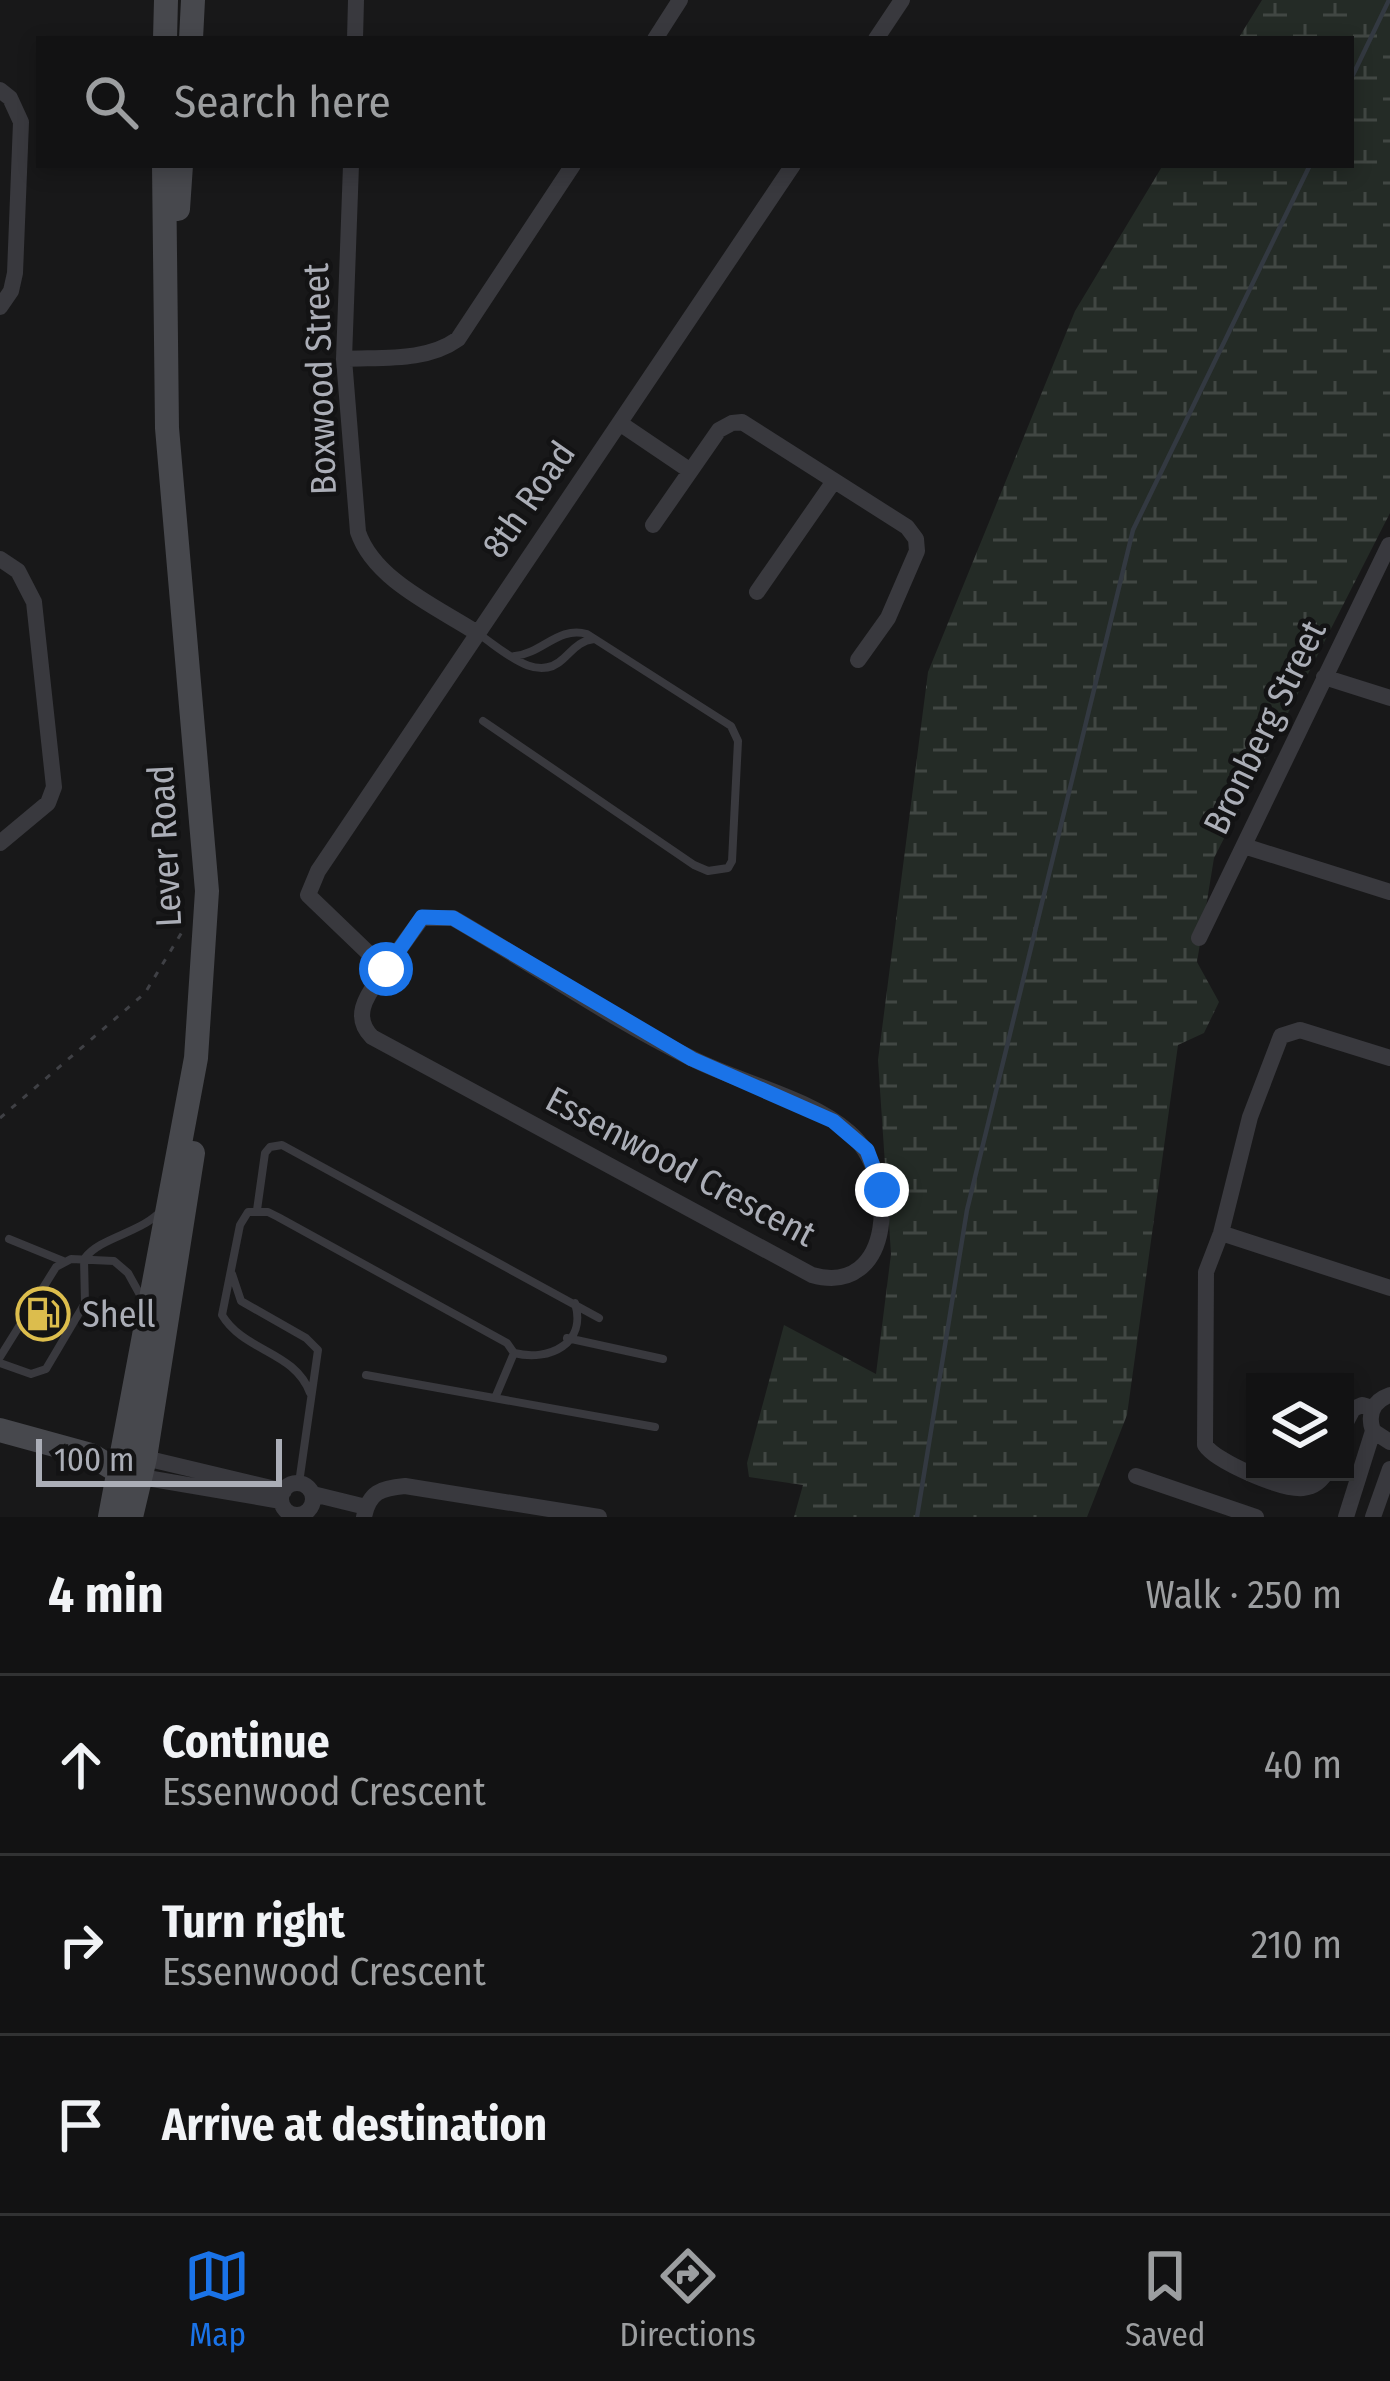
<!DOCTYPE html>
<meta charset="utf-8">
<style>
:root{--surface:#121213;--page:#1f2021;--text:#f1f3f6;--muted:#9c9ea0;--line:#313233;--accent:#1a73e8}
body{margin:0;font-family:"Fira Sans Condensed",sans-serif;background:var(--page);color:var(--text)}
.controls{position:absolute;right:36px;bottom:36px;display:grid;overflow:hidden;border-radius:0px;box-shadow:0 6px 18px #0003}
.controls button{width:108px;height:108px;display:grid;place-items:center;padding:0;border:0;border-bottom:3px solid var(--line);background:var(--surface);color:var(--text);font:60px sans-serif}
.scale{position:absolute;left:36px;bottom:30px;width:246px;box-sizing:border-box;padding-left:12px;border:6px solid #abaeb7;border-top:0;font-size:33px;line-height:42px;white-space:nowrap;color:#abaeb7;-webkit-text-stroke:9px #131314;paint-order:stroke}
.stop{position:absolute;width:36px;height:36px;margin:-27px;border:9px solid #1a73e8;border-radius:50%;background:#fff}
.stop.end{background:#1a73e8;border-color:#fff;box-shadow:0 3px 12px #0008}
.list{margin:0;padding:0;list-style:none}
h2{display:flex;justify-content:space-between;align-items:center;height:156px;margin:0;padding:0 48px;font-size:51px}
h2 small{font-size:39px;font-weight:400;color:var(--muted)}
.list li{display:grid;grid-template-columns:78px 1fr auto;gap:36px;align-items:center;box-sizing:border-box;height:180px;padding:0 48px;border-top:3px solid var(--line)}
.list b{display:block;font-size:45px;white-space:nowrap}
.list p{margin:0;font-size:39px;white-space:nowrap;color:var(--muted)}
.list em{font-size:39px;font-style:normal;color:var(--muted)}
.icon{flex:none;width:66px;height:66px;fill:none;stroke:currentColor;stroke-width:2;stroke-linecap:round;stroke-linejoin:round}
.map{position:relative;flex:none;width:1390px;height:1517px;overflow:hidden}
.search{position:absolute;background:var(--surface);box-shadow:0 6px 18px #0003;left:36px;right:36px;top:36px;height:132px;display:flex;align-items:center;gap:30px;box-sizing:border-box;padding:0 42px;border-radius:0px;color:var(--muted);font-size:45px}
.sheet{height:696px;background:var(--surface)}
nav{display:flex;justify-content:space-around;align-items:center;box-sizing:border-box;height:168px;border-top:3px solid var(--line);background:var(--surface);font-size:33px;color:var(--muted)}
nav a{display:grid;justify-items:center;gap:6px}
nav .on{color:var(--accent)}
.map>svg:first-child{display:block}
.wetland{fill:url(#wetland-marsh)}
.lines{fill:none;stroke-linecap:round;stroke-linejoin:round}
.stream{stroke:#333941;stroke-width:4.5}
.path{stroke:#3f4045;stroke-width:3;stroke-dasharray:6 9;stroke-linecap:butt}
.lane{stroke:#39393e;stroke-width:8}
.street{stroke:#39393e;stroke-width:16}
.secondary{stroke:#47484d;stroke-width:24}
.route{stroke:#1a73e8;stroke-width:15}
.labels{text-anchor:middle;stroke-width:9;stroke-linejoin:round;paint-order:stroke}
.street-label{font-size:36px;fill:#abaeb7;stroke:#131314}
.poi-label{font-size:36px;fill:#abaeb7;stroke:#131314;text-anchor:start}
</style>
<div class="map">
<svg width="1390" height="1517" viewBox="0 0 1390 1517">
<defs>
<pattern id="wetland-marsh" width="20" height="14" patternUnits="userSpaceOnUse" patternTransform="scale(3)"><rect width="20" height="14" fill="#242b26"/><path d="M1 5h8M5 5V1M11 12h8M15 12V8" fill="none" stroke="#414743"/></pattern>
</defs>
<rect width="100%" height="100%" fill="#181819"/>
<path class="wetland" d="M1262 0H1390V513L1214 858 1197 962 1219 1002 1204 1033 1178 1045 1127 1415 1087 1517H794L803 1485 749 1477 747 1463 784 1325 876 1374 891 1254 878 1060 928 672 1075 311 1163 165H1351V39H1238Z"/>
<g class="lines">
<path class="stream" d="M1351 79 1389 0
M917 1517 967 1210 1133 530 1310 165"/>
<path class="path" d="M0 1118 145 993 182 932"/>
<path class="lane" d="M480 635C504 651 537 684 563 659 574 649 579 641 594 639
M483 721 694 865 708 871 728 868 732 861 738 741 731 726 587 634C558 626 543 653 515 656
M257 1210 265 1153 270 1147 282 1145 599 1318
M9 1239 63 1261
M85 1258C100 1238 136 1234 158 1214
M232 1274 241 1301 306 1338 318 1350 299 1483
M567 1338 663 1359
M514 1353C550 1362 587 1343 575 1303
M0 1357 56 1267 71 1259 114 1261 128 1273 144 1302
M0 1363 31 1374 46 1369 85 1303 84 1259
M366 1375 655 1427
M310 1393C295 1351 244 1352 222 1315L240 1225 248 1212H268L278 1217 507 1343 514 1353 495 1398"/>
<path class="street" d="M355 39 356 0
M655 39 680 0
M876 39 902 0
M0 90 10 98 21 122 15 273 11 291 0 307
M351 165 344 359 358 532C374 580 437 607 477 633
M344 359C382 357 426 362 458 339L573 165
M621 424 689 470
M653 525 719 430 732 423 742 422 907 527 916 539 917 551 888 618 858 660
M0 559 18 571 34 602 54 787 48 803 0 843
M757 592 834 481
M1324 677 1390 698
M1244 846 1390 892
M1199 938 1389 545
M385 969 422 918H453C533 964 609 1018 691 1058 740 1083 808 1097 849 1132 900 1176 894 1298 812 1275L372 1037C349 1014 371 991 385 969L308 895 318 871 793 165
M1221 1233 1390 1288
M1390 1395C1373 1401 1367 1414 1373 1431L1390 1442
M1345 1424 1353 1409 1362 1405 1372 1408
M145 1458 284 1491
M1327 1472C1320 1481 1315 1487 1303 1488 1282 1490 1216 1462 1205 1445L1206 1272 1221 1233 1250 1117 1281 1036 1300 1030 1390 1058
M1136 1476 1256 1517
M141 1477 281 1501
M281 1499a16 16 0 1 1 32 0a16 16 0 1 1-32 0Z
M313 1494 366 1507
M364 1517C369 1492 381 1488 405 1486L599 1517
M1346 1517 1373 1431
M1373 1517 1390 1469"/>
<path class="secondary" d="M165 39 166 0
M191 39 193 0
M178 209 181 165
M0 1430 91 1455 119 1472 133 1475
M110 1517 196 1058 207 891 167 428 164 165
M131 1517 145 1458 193 1153"/>
</g>
<g class="lines">
<path class="route" d="M386 969 422 917 453 918 692 1059 833 1121 867 1150 882 1190"/>
</g>
<defs>
<g id="fuel-ring" transform="scale(2.7)"><circle r="9.5" fill="#131314" stroke="#dcbd4d" stroke-width="1.5"/><path d="M-5.5-6h7V0h2V4h1.3V-2.5L3-4.5l.8-.8L6-3V5H2.5V1h-1V6h-7ZM-4.2-4.7v3.2H.2V-4.7Z" fill="#dcbd4d"/></g>
</defs>
<g fill-rule="evenodd">
<use href="#fuel-ring" x="43" y="1314"/>
</g>
<g class="labels">
<g class="street-label">
<text transform="translate(319 379) rotate(-92)" y="13">Boxwood Street</text>
<text transform="translate(528 499) rotate(-55)" y="13">8th Road</text>
<text transform="translate(1264 727) rotate(-64)" y="13">Bronberg Street</text>
<text transform="translate(164 846) rotate(-93)" y="13">Lever Road</text>
<text transform="translate(681 1166) rotate(28)" y="13">Essenwood Crescent</text>
</g>
<g class="poi-label">
<text x="82" y="1327">Shell</text>
</g>
</g>
</svg>
<div class="controls">
<button><svg class="icon" aria-label="layers" viewBox="0 0 24 24"><path d="M12 4l9 5-9 5-9-5zM3 14l9 5 9-5"/></svg></button>
</div>
<div class="scale">100 m</div>
<div class="stop" style="left:386px;top:969px"></div>
<div class="stop end" style="left:882px;top:1190px"></div>
<div class="search"><svg class="icon" aria-label="search" viewBox="0 0 24 24"><circle cx="10" cy="10" r="6"/><path d="M15 15l6 6"/></svg>Search here</div>
</div>
<section class="sheet">
<h2>4 min<small>Walk · 250 m</small></h2>
<ul class="list">
<li><svg class="icon" aria-label="ahead" viewBox="0 0 24 24"><path d="M12 20V5M6 11l6-6 6 6"/></svg><div><b>Continue</b><p>Essenwood Crescent</p></div><em>40 m</em></li>
<li><svg class="icon" aria-label="right" viewBox="0 0 24 24"><path d="M7 20v-9h11M14 6l5 5-5 5"/></svg><div><b>Turn right</b><p>Essenwood Crescent</p></div><em>210 m</em></li>
<li><svg class="icon" aria-label="arrive" viewBox="0 0 24 24"><path d="M6 21V4h12l-3 4 3 4H6"/></svg><div><b>Arrive at destination</b></div></li>
</ul>
</section>
<nav>
<a class="on"><svg class="icon" aria-label="map" viewBox="0 0 24 24"><path d="M3 6l6-2 6 2 6-2v14l-6 2-6-2-6 2zM9 4v14M15 6v14"/></svg>Map</a>
<a><svg class="icon" aria-label="directions" viewBox="0 0 24 24"><path d="M12 3l9 9-9 9-9-9zM9 14v-3h6M13 9l2 2-2 2"/></svg>Directions</a>
<a><svg class="icon" aria-label="saved" viewBox="0 0 24 24"><path d="M7 4h10v16l-5-4-5 4z"/></svg>Saved</a>
</nav>
